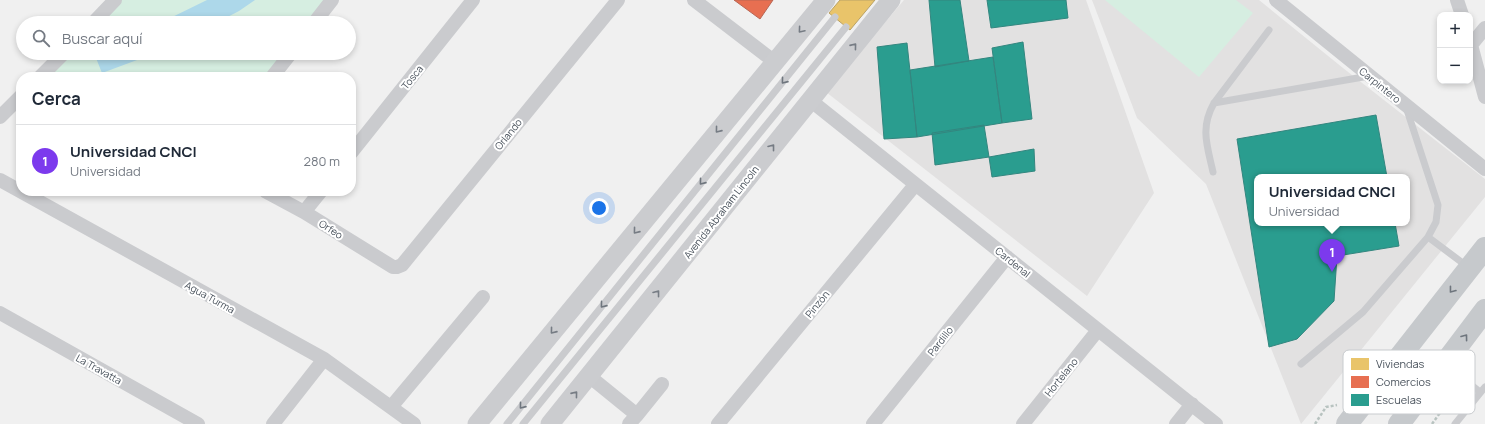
<!DOCTYPE html>
<html lang="es">
<meta charset="utf-8">
<style>
:root{--surface:#fff;--page:#f6f6f7;--text:#1f2937;--muted:#747a83;--line:#e0e1e3;--accent:#7c3aed}
body{margin:0;font-family:Manrope,sans-serif;background:var(--page);color:var(--text)}
.controls{position:absolute;right:12px;top:12px;display:grid;overflow:hidden;border-radius:8px;box-shadow:0 2px 6px #0003}
.controls button{width:36px;height:36px;display:grid;place-items:center;padding:0;border:0;border-bottom:1px solid var(--line);background:var(--surface);color:var(--text);font:20px sans-serif}
.you{position:absolute;left:599px;top:208px;width:14px;height:14px;margin:-10px;border:3px solid #fff;border-radius:50%;background:#1a73e8;box-shadow:0 0 0 6px #1a73e833}
.badge{display:grid;place-items:center;width:26px;height:26px;border-radius:50%;background:var(--accent);color:#fff;font-size:13px;font-weight:700}
.pin{position:absolute;translate:-50% -33px;filter:drop-shadow(0 1px 2px #0008)}
.pin::after{content:'';position:absolute;top:21px;width:14px;height:12px;background:inherit;clip-path:polygon(0 0,100% 0,50% 100%)}
.popup{position:absolute;left:1254px;top:174px;width:156px;height:52px;box-sizing:border-box;display:grid;place-content:center;border-radius:8px;background:var(--surface);filter:drop-shadow(0 1px 3px #0005);font-size:13px;white-space:nowrap;color:var(--muted)}
.popup b{font-size:15px;color:var(--text)}
.popup::after{content:'';position:absolute;left:50%;top:100%;margin-left:-8px;border:8px solid transparent;border-top-color:var(--surface)}
.list{margin:0;padding:0;list-style:none}
h2{display:flex;justify-content:space-between;align-items:center;height:52px;margin:0;padding:0 16px;font-size:17px}
h2 small{font-size:13px;font-weight:400;color:var(--muted)}
.list li{display:grid;grid-template-columns:26px 1fr auto;gap:12px;align-items:center;box-sizing:border-box;height:72px;padding:0 16px;border-top:1px solid var(--line)}
.list b{display:block;font-size:15px;white-space:nowrap}
.list p{margin:0;font-size:13px;white-space:nowrap;color:var(--muted)}
.list em{font-size:13px;font-style:normal;color:var(--muted)}
.icon{flex:none;width:22px;height:22px;fill:none;stroke:currentColor;stroke-width:2;stroke-linecap:round;stroke-linejoin:round}
.map{position:relative;flex:none;width:1485px;height:424px;overflow:hidden}
.search{position:absolute;background:var(--surface);box-shadow:0 2px 6px #0003;left:16px;top:16px;width:340px;height:44px;display:flex;align-items:center;gap:10px;box-sizing:border-box;padding:0 14px;border-radius:22px;color:var(--muted);font-size:15px}
.panel{position:absolute;background:var(--surface);box-shadow:0 2px 6px #0003;left:16px;top:72px;width:340px;height:124px;border-radius:16px}
.map>svg:first-child{display:block}
.education{fill:#e2e1e1;fill-rule:evenodd}
.green{fill:#d6eee1}
.water{fill:#add8ea}
.homes{fill:#e9c46a;stroke:#b9a266}
.shops{fill:#e76f51;stroke:#b76654}
.schools{fill:#2a9d8f;stroke:#33867f}
.lines{fill:none;stroke-linecap:round;stroke-linejoin:round}
.path{stroke:#b8c3c0;stroke-width:2.5;stroke-dasharray:3 2;stroke-linecap:butt}
.lane{stroke:#cacbce;stroke-width:7}
.street{stroke:#cacbce;stroke-width:14}
.secondary{stroke:#cbcccf;stroke-width:19}
.primary{stroke:#c6c9cc;stroke-width:22}
.oneway{stroke:#767c84}
.oneway2{stroke:#6f767e}
.oneway3{stroke:#6e757d}
.labels{text-anchor:middle;stroke-width:4;stroke-linejoin:round;paint-order:stroke}
.street-label{font-size:10px;fill:#48515b;stroke:#fff}
.key{fill:#fff;stroke:#c8cbce;stroke-width:1}
.key-label{font-size:11px;fill:#48515b}
</style>
<div class="map">
<svg width="1485" height="424" viewBox="0 0 1485 424">
<rect width="100%" height="100%" fill="#f0f0f0"/>
<path class="education" d="M904 0H1086L1154 193 1087 296 826 92Z
M1092 0H1259L1343 68 1485 179V197L1301 424 1206 184 1137 118ZM1257 177H1407V223H1257Z"/>
<path class="green" d="M115 0H332L314 23H93Z
M1105 0H1236L1253 13 1199 77Z
M64 53H291L272 77H53L45 72Z"/>
<path class="water" d="M207 0H255L239 11 216 23H160Z
M94 53H156L102 73Z"/>
<path class="homes" d="M840 0H875L850 30 829 13Z"/>
<path class="shops" d="M734 0H773L760 19Z"/>
<path class="schools" d="M929 0H960L969 61 935 67Z
M987 0H1066L1068 18 991 28Z
M1023 42 1032 119 1002 123 992 48Z
M907 43 917 137 884 139 877 47Z
M993 57 1002 123 917 137 910 70Z
M1376 115 1387 177H1257V223H1395L1399 246 1337 256 1334 301 1297 339 1269 347 1237 139Z
M984 125 989 157 935 165 932 133Z
M1034 149 1035 171 992 177 989 157Z"/>
<g class="lines">
<path class="path" d="M1315 424 1326 407 1337 405
M1432 424 1457 389"/>
<path class="lane" d="M1214 103 1369 76
M1406 107 1438 205 1436 222 1428 237
M1213 172C1207 145 1200 128 1214 103L1269 30
M1301 364 1363 312 1428 237 1468 267
M1446 365 1480 392
M507 424 835 17
M523 424 846 27
M1455 424 1485 387"/>
<path class="street" d="M694 0 775 62
M1276 0 1485 169
M1457 0 1462 15
M93 23 115 0
M314 23 332 0
M1470 41 1485 97
M1471 45 1485 28
M40 77 64 53
M272 77 291 53
M810 100 1216 424
M0 117 21 96
M351 153 473 0
M0 180 324 359 414 424
M265 191 304 212 393 267H397L402 265 618 0
M304 212 321 191
M0 313 198 424
M589 376 637 415 629 424
M391 407 483 297
M637 415 662 384
M273 424 324 359
M718 424 915 185
M873 424 1007 257
M1023 424 1098 330
M1176 424 1192 404"/>
<path class="secondary" d="M477 424 826 0
M550 424 891 0"/>
<path class="primary" d="M1347 424 1485 248
M1399 424 1485 310"/>
</g>
<defs><path id="oneway-chevron" d="M-2-3.5L2.5 0L-2 3.5" fill="none" stroke-width="1.6" stroke-linecap="round" stroke-linejoin="round"/></defs>
<g class="oneway">
<use href="#oneway-chevron" transform="translate(801 30) rotate(130)"/>
<use href="#oneway-chevron" transform="translate(854 46) rotate(-51)"/>
<use href="#oneway-chevron" transform="translate(718 130) rotate(129)"/>
<use href="#oneway-chevron" transform="translate(772 147) rotate(-52)"/>
<use href="#oneway-chevron" transform="translate(636 231) rotate(129)"/>
<use href="#oneway-chevron" transform="translate(657 293) rotate(-52)"/>
<use href="#oneway-chevron" transform="translate(553 331) rotate(129)"/>
<use href="#oneway-chevron" transform="translate(575 394) rotate(-51)"/>
</g>
<g class="oneway2">
<use href="#oneway-chevron" transform="translate(784 81) rotate(129)"/>
<use href="#oneway-chevron" transform="translate(702 182) rotate(129)"/>
<use href="#oneway-chevron" transform="translate(603 305) rotate(129)"/>
<use href="#oneway-chevron" transform="translate(522 406) rotate(129)"/>
</g>
<g class="oneway3">
<use href="#oneway-chevron" transform="translate(1452 290) rotate(128)"/>
<use href="#oneway-chevron" transform="translate(1465 337) rotate(-53)"/>
</g>
<g class="labels">
<g class="street-label">
<text transform="translate(412 77) rotate(-51)" y="4">Tosca</text>
<text transform="translate(1380 85) rotate(39)" y="4">Carpintero</text>
<text transform="translate(508 134) rotate(-51)" y="4">Orlando</text>
<text transform="translate(721 212) rotate(-52)" y="4">Avenida Abraham Lincoln</text>
<text transform="translate(331 229) rotate(32)" y="4">Orfeo</text>
<text transform="translate(1013 262) rotate(39)" y="4">Cardenal</text>
<text transform="translate(210 297) rotate(29)" y="4">Agua Turma</text>
<text transform="translate(817 304) rotate(-51)" y="4">Pinzón</text>
<text transform="translate(940 341) rotate(-52)" y="4">Pardillo</text>
<text transform="translate(99 369) rotate(29)" y="4">La Travatta</text>
<text transform="translate(1061 377) rotate(-51)" y="4">Hortelano</text>
</g>
</g>
<rect x="1343" y="350" width="132" height="64" rx="6" class="key"/>
<rect x="1351" y="358" width="18" height="12" fill="#e9c46a"/>
<rect x="1351" y="376" width="18" height="12" fill="#e76f51"/>
<rect x="1351" y="394" width="18" height="12" fill="#2a9d8f"/>
<g class="key-label">
<text x="1376" y="368">Viviendas</text>
<text x="1376" y="386">Comercios</text>
<text x="1376" y="404">Escuelas</text>
</g>
</svg>
<div class="controls">
<button>+</button>
<button>−</button>
</div>
<div class="you"></div>
<div class="pin badge" style="left:1332px;top:272px">1</div>
<div class="popup"><b>Universidad CNCI</b>Universidad</div>
<div class="search"><svg class="icon" aria-label="search" viewBox="0 0 24 24"><circle cx="10" cy="10" r="6"/><path d="M15 15l6 6"/></svg>Buscar aquí</div>
<section class="panel">
<h2>Cerca<small></small></h2>
<ul class="list">
<li><span class="badge">1</span><div><b>Universidad CNCI</b><p>Universidad</p></div><em>280 m</em></li>
</ul>
</section>
</div>
